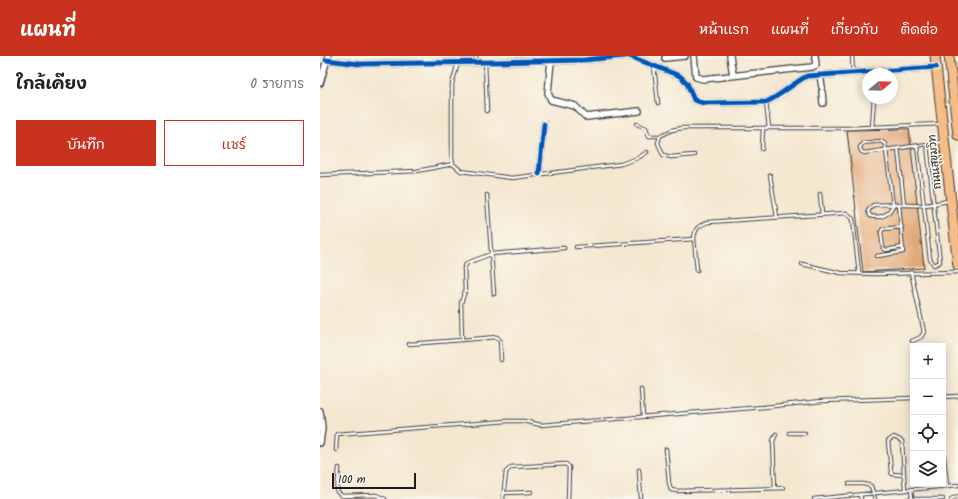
<!DOCTYPE html>
<html lang="th">
<meta charset="utf-8">
<style>
:root{--surface:#fff;--page:#f2f2f2;--text:#222;--muted:#767676;--line:#e0e0e0;--accent:#c8321e}
body{margin:0;font-family:Kalam,"Playpen Sans Thai",sans-serif;background:var(--page);color:var(--text)}
.controls{position:absolute;right:12px;bottom:12px;display:grid;overflow:hidden;border-radius:0px;box-shadow:0 2px 10px #0003}
.controls button{width:36px;height:36px;display:grid;place-items:center;padding:0;border:0;border-bottom:1px solid var(--line);background:var(--surface);color:var(--text);font:20px sans-serif}
.compass{position:absolute;left:542px;top:12px;width:36px;height:36px;border-radius:50%;background:var(--surface);box-shadow:0 2px 10px #0003;rotate:71deg}
.scale{position:absolute;left:12px;bottom:10px;width:84px;box-sizing:border-box;padding-left:4px;border:2px solid #1c1c1c;border-top:0;font-size:11px;line-height:14px;white-space:nowrap;color:#1c1c1c;-webkit-text-stroke:3px #fbf7ec;paint-order:stroke}
.list{margin:0;padding:0;list-style:none}
h2{display:flex;justify-content:space-between;align-items:center;height:52px;margin:0;padding:0 16px;font-size:17px}
h2 small{font-size:13px;font-weight:400;color:var(--muted)}
.actions{display:flex;gap:8px;padding:12px 16px}
.actions a{flex:1;padding:9px 0;border:1px solid var(--accent);border-radius:0px;text-align:center;font-size:14px;color:var(--accent)}
.actions .main{background:var(--accent);color:#fff}
.icon{flex:none;width:22px;height:22px;fill:none;stroke:currentColor;stroke-width:2;stroke-linecap:round;stroke-linejoin:round}
.map{position:relative;flex:none;width:638px;height:443px;overflow:hidden}
header{display:flex;align-items:center;gap:24px;box-sizing:border-box;height:56px;padding:0 20px;background:var(--accent);color:#fff}
header strong{font-size:19px}
nav{display:flex;gap:22px;margin-inline-start:auto;font-size:14px}
main{display:flex}
aside{flex:1;background:var(--surface)}
.map>svg:first-child{display:block}
.building{fill:#e1a877}
.lines{fill:none;stroke-linecap:round;stroke-linejoin:round}
.service-casing{stroke:#3c3a37;stroke-width:4.5}
.minor-casing{stroke:#3c3a37;stroke-width:8}
.trunk-casing{stroke:#3c3a37;stroke-width:11}
.service{stroke:#fff;stroke-width:2.5}
.minor{stroke:#fff;stroke-width:5.5}
.trunk{stroke:#f7bd88;stroke-width:9}
.cycleway-casing{stroke:#fbf7ec;stroke-width:8}
.cycleway{stroke:#0057b8;stroke-width:5}
.labels{text-anchor:middle;stroke-width:3;stroke-linejoin:round;paint-order:stroke}
.street-label{font-size:11px;fill:#1c1c1c;stroke:#fbf7ec}
</style>
<header>
<strong>แผนที่</strong>
<nav><a>หน้าแรก</a><a>แผนที่</a><a>เกี่ยวกับ</a><a>ติดต่อ</a></nav>
</header>
<main>
<aside>
<h2>ใกล้เคียง<small>0 รายการ</small></h2>
<ul class="list">
</ul>
<div class="actions"><a class="main">บันทึก</a><a>แชร์</a></div>
</aside>
<div class="map">
<svg width="638" height="443" viewBox="0 0 638 443">
<rect width="100%" height="100%" fill="#fbf7ec"/>
<filter id="ink" filterUnits="userSpaceOnUse"><feTurbulence type="fractalNoise" baseFrequency=".025" numOctaves="2"/><feDisplacementMap in="SourceGraphic" scale="8" xChannelSelector="R" yChannelSelector="G"/><feConvolveMatrix kernelMatrix="1 2 1 2 8 2 1 2 1" color-interpolation-filters="sRGB"/></filter>
<filter id="wash" filterUnits="userSpaceOnUse"><feTurbulence type="fractalNoise" baseFrequency=".012" numOctaves="4" result="noise"/><feDisplacementMap in="SourceGraphic" scale="16" xChannelSelector="R" yChannelSelector="G"/><feGaussianBlur stdDeviation="0.9" result="paint"/><feColorMatrix in="noise" values="0 0 0 0 0 0 0 0 0 0 0 0 0 0 0 0 0 1.4 0 .05"/><feComposite in="paint" operator="in"/></filter>
<g filter="url(#wash)">
<rect width="100%" height="100%" fill="#f4e7d0"/>
<g id="blocks">
<path class="building" d="M589 73 604 212 543 216 527 74Z"/>
</g>
</g>
<g filter="url(#ink)">
<use href="#blocks" fill-opacity="0" stroke="#3c3a37" stroke-width="1"/>
<g class="lines">
<g class="service-casing">
<path id="service" d="M156 0V6
M532 0 533 17
M165 6 167 55
M138 7 132 28V103L133 108 141 115 192 122 301 108 318 102 327 96
M334 10 338 47
M446 46 449 72
M317 68 326 72 329 80H340
M552 71 554 42
M622 86 544 97 541 95 540 91 543 87 561 85 565 88 566 94 573 149C569 159 562 163 550 160L548 155 553 149C569 147 586 150 603 149 611 149 620 146 628 145
M597 90 610 203 614 209 620 206 607 89
M578 92 584 148
M442 93 443 72
M374 99 351 101 343 99 338 87 340 80 352 74 362 72H529L621 68
M0 119 97 115 133 108
M450 119 457 161
M500 138 502 158
M167 139 174 238
M582 171 563 173 561 176 563 192 566 194 583 191
M374 183 377 214
M256 191 374 183C375 172 378 170 388 166L527 157 533 163 539 217
M557 200 583 196 579 148
M482 208 521 217 555 218 638 216
M591 216 604 276 601 281 592 285
M142 284 177 281 180 284 181 304
M89 288 142 284 141 247 145 235 144 212 147 207 171 198 244 192
M321 333 323 360
M623 341 638 340
M469 377H485
M574 381 582 385 584 419 572 418 571 415 568 385Z
M623 392 627 429
M346 393 349 427 351 434 357 435 463 432
M16 394 17 378 187 365H203L221 369 444 351 502 345 593 342
M19 412 17 436 22 440 56 439 65 443
M319 414 321 443
M584 420 585 433
M529 428H544L551 430 555 443
M455 432 453 385 456 378
M591 433 592 442
M185 437 211 436
M540 439 541 443
M183 443 186 416 191 411 246 408 249 411 248 443
M494 443 638 429
M588 443H623
M631 443 638 440"/>
</g>
<g class="minor-casing">
<path id="minor" d="M309 0 360 20 367 27 374 44 383 47 446 46C461 40 473 27 487 20L616 11
M374 0 376 21 383 23 492 11 496 9 495 0
M410 0 413 19
M345 2 365 0
M6 4 40 8 173 6 264 4 306 0
M231 5 228 37 231 44 255 50 266 61 319 55
M500 19 502 31
M0 27 8 0
M502 36 503 47
M219 118 224 68
M0 355 2 372 0 387"/>
</g>
<g class="trunk-casing">
<path id="trunk" d="M615 0 638 210
M629 0 638 79"/>
</g>
<use href="#service" class="service"/>
<use href="#minor" class="minor"/>
<use href="#trunk" class="trunk"/>
<g class="cycleway-casing">
<path id="cycleway" d="M309 0 360 20 367 27 374 44 383 47 446 46C461 40 473 27 487 20L616 11
M6 4 40 8 173 6 264 4 306 0
M219 118 224 68"/>
</g>
<use href="#cycleway" class="cycleway"/>
</g>
</g>
<g class="labels">
<g class="street-label">
<text transform="translate(614 106) rotate(-96)" y="4">ถนนสุขุมวิท</text>
</g>
</g>
</svg>
<div class="controls">
<button>+</button>
<button>−</button>
<button><svg class="icon" aria-label="locate" viewBox="0 0 24 24"><circle cx="12" cy="12" r="6"/><path d="M12 2v4M12 18v4M2 12h4M18 12h4"/></svg></button>
<button><svg class="icon" aria-label="layers" viewBox="0 0 24 24"><path d="M12 4l9 5-9 5-9-5zM3 14l9 5 9-5"/></svg></button>
</div>
<svg class="compass" viewBox="-18 -18 36 36"><path d="M0-13l5 13h-10z" fill="#e53935"/><path d="M0 13l5-13h-10z" fill="#767676"/></svg>
<div class="scale">100 m</div>
</div>
</main>
